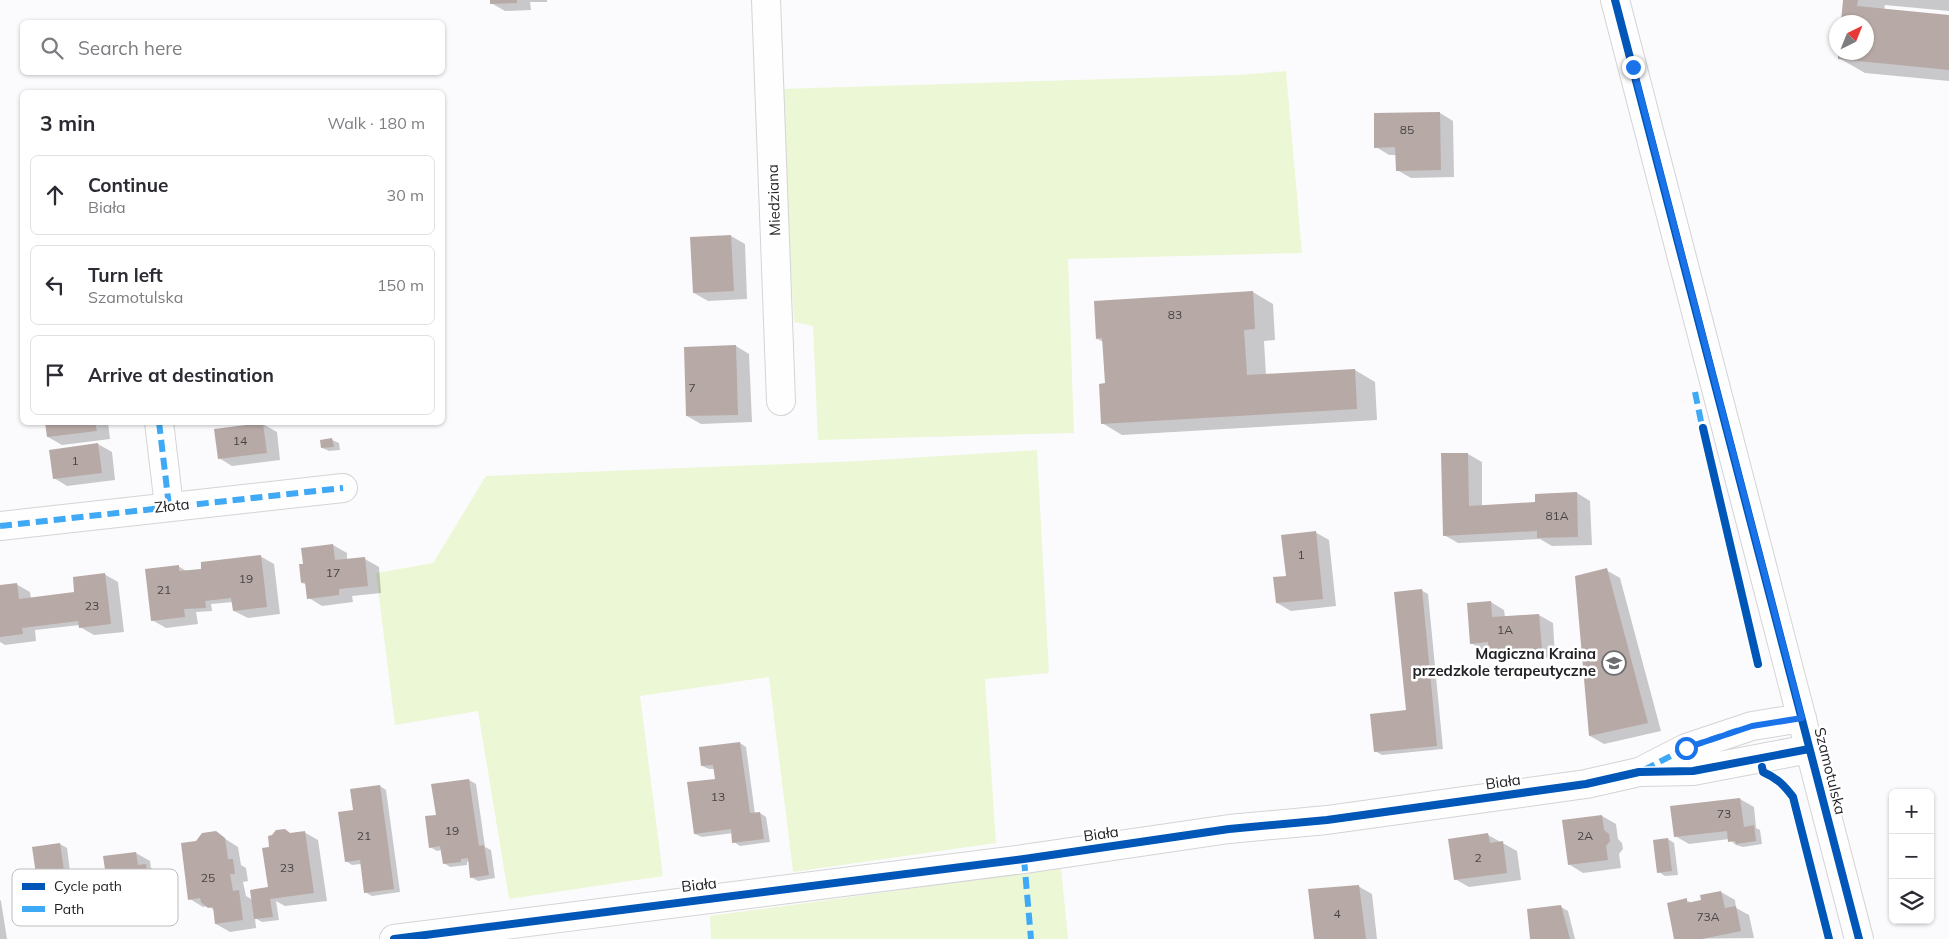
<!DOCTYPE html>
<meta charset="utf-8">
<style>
:root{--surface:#fff;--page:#f2f2f3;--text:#2b2b33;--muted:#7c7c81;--line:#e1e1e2}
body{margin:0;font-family:Mulish,sans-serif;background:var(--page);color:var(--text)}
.controls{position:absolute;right:15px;bottom:15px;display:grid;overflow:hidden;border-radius:8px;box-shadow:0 1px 4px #0004}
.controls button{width:45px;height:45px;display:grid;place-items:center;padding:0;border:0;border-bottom:1px solid var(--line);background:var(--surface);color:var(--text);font:25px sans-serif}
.compass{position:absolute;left:1829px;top:15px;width:45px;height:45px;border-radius:50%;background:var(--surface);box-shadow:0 1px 4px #0004;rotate:43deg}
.stop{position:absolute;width:15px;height:15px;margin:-11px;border:4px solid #1a73e8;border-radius:50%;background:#fff}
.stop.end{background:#1a73e8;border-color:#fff;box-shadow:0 1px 5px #0008}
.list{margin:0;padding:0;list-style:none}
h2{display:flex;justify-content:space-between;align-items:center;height:65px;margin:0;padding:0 20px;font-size:21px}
h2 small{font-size:16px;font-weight:400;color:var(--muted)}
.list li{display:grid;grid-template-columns:32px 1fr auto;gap:15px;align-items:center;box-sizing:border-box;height:80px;margin:0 10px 10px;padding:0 10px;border:1px solid var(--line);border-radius:8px}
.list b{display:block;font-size:19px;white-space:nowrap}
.list p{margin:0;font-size:16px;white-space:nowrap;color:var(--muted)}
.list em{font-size:16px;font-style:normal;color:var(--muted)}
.icon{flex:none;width:28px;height:28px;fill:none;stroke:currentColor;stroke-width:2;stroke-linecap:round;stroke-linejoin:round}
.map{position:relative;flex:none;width:1949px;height:939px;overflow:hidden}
.search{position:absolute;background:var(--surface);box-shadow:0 1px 4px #0004;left:20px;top:20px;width:425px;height:55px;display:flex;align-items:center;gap:12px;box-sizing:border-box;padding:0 18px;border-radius:8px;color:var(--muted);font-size:19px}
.panel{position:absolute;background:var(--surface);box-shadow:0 1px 4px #0004;left:20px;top:90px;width:425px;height:335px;border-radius:8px}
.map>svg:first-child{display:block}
.green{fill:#ecf7d6}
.shadow{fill:#0003}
.building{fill:#b7a9a6}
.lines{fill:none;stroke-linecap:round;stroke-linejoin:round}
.minor-casing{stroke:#d4d4d7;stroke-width:30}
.minor{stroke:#fefeff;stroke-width:28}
.quiet{stroke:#3fa9f5;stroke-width:6;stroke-dasharray:12 6;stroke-linecap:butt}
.cycleway-casing{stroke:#fff;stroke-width:11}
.cycleway{stroke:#0057b8;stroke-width:8}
.route{stroke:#1a73e8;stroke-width:6}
.labels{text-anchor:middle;stroke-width:5;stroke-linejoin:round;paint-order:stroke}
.number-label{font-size:12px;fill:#474446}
.street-label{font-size:15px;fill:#222226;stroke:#fff}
.poi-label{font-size:15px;font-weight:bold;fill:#222226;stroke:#fff;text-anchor:end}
.key{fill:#fff;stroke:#bdbdbe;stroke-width:1}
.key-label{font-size:14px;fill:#222226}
</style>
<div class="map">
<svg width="1949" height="939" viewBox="0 0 1949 939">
<rect width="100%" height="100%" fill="#fbfbfd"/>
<path class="green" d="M1286 71 1302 253 1068 259 1074 433 818 440 813 326 794 322 780 89 1238 75Z
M1037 450 1049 673 985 679 996 843 793 872 769 677 640 696 663 876 509 899 478 711 395 725 376 573 433 563 486 476 859 461Z
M1061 868 1068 939H711L710 916Z"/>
<path class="shadow" d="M491 0H547V2H530L531 10 505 11 491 3Z
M1844 0H1949V11L1885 5 1884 10 1949 16V81L1865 73 1839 58 1866 52V22H1842Z
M1440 113 1453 121 1454 177 1411 178 1397 170V155H1389L1376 147Z
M731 236 745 244 747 299 708 301 694 293Z
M1253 292 1273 304 1275 340 1264 341 1266 375 1355 370 1375 382 1377 420 1122 435 1102 423 1106 384 1104 342 1097 339Z
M736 346 749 354 752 422 701 424 687 416Z
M47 422H108L110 439 62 445 48 437Z
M224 422H242L227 424Z
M263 424 277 432 280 460 232 466 219 458Z
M332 440 339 443 340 450 329 451 322 448Z
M98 444 112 452 115 480 67 486 54 478Z
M1468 454 1482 462V506L1537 503 1577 493 1590 501 1592 545 1552 546 1540 539 1458 543 1444 535Z
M1315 532 1329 540 1336 606 1291 611 1277 603 1287 577Z
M333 545 347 553V560L365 559 379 567 381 593 352 596 353 602 322 606 309 598 307 585 302 583 304 565Z
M260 556 274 564 280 614 248 618 234 611 233 602 211 604 212 611 196 612 198 624 166 628 152 620 178 566 188 572Z
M1606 570 1620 578 1661 731 1604 744 1590 736Z
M104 574 118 582 124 632 94 635 80 627V625L35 630 36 641 5 645 0 642V586L16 584 30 592 31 599 76 593Z
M1421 590 1428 594 1443 749 1382 755 1375 751 1407 711Z
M1491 602 1504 610 1505 617 1539 615 1553 623 1555 657 1504 661 1490 653V651H1485L1471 643Z
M740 743 746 747 755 814 760 813 766 817 770 842 740 846 734 842 733 833 702 837 695 834 716 780 715 769H709L702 766Z
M469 780 476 784 485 847 491 850 495 878 478 881 471 877 470 861 467 862V865L450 867 444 863 442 850 437 851 430 847 437 816 433 785Z
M380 786 386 790 400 892 372 896 365 892 361 864 352 865 346 861 354 811Z
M1740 799 1754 807 1756 828 1760 830 1762 844 1743 847 1736 845 1729 839 1689 844 1675 836Z
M1602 816 1616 824 1618 839 1622 843 1623 849 1619 854 1621 868 1583 873 1570 865Z
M304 832 318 840 327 901 285 906 276 901 279 920 262 922 255 918 256 928 230 932 216 924 214 910 208 906 203 907 190 899 196 843 216 833 238 847 241 865 246 868 248 881 243 882 246 896 253 900 270 888 271 848 291 834Z
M1488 835 1517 851 1521 880 1469 887 1455 879Z
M1668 839 1674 843 1678 875 1665 876 1659 872Z
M60 844 67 848 73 894 47 898 40 894Z
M136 853 150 861 151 868 160 873 166 921 135 926 112 911Z
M1358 886 1372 894 1377 939H1316Z
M1721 892 1735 900 1736 908 1749 915 1754 938 1676 939 1686 900 1692 903 1703 900Z
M0 900 1 901 7 939H0Z
M1561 907 1568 911 1575 939H1531Z"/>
<path class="building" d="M490 0H517V3L490 4Z
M1843 0H1858L1857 6 1949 15V70L1838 59V52H1866V22H1841Z
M1440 112 1441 170 1396 171 1395 147 1374 148V113Z
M731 235 734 291 693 293 690 237Z
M1253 291 1255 329 1244 330 1247 375 1355 369 1357 409 1101 424 1099 384 1105 383 1102 338 1096 339 1094 301Z
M736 345 738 415 686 416 684 347Z
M45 422H95L97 431 47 437Z
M263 423 267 453 218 459 214 429Z
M332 438 334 447 321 448 320 440Z
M98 443 102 473 53 479 49 450Z
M1441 453H1468L1469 506 1535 502V494L1577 492 1578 537 1537 538V531L1443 536Z
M1316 531 1323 599 1276 603 1273 577 1286 576 1281 535Z
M333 544 335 560 365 557 368 586 339 589V595L307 599 305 582 301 583 299 564H303L301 548Z
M261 555 267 607 233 611 231 598 205 601 206 608 184 609 185 617 151 621 145 569 179 565V571L201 569V562Z
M1607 568 1648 723 1589 736 1575 576Z
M105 573 111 624 79 628 78 621 22 628 23 634 0 637V585L17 583 19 599 74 592 73 577Z
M1422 589 1437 746 1374 752 1370 714 1406 710 1394 592Z
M1491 601 1492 617 1539 614 1542 650 1489 654 1488 642 1470 644 1467 603Z
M740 742 750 813 760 812 764 839 732 843 731 829 694 834 687 782 715 779 713 765 701 766 699 747Z
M469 779 479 846 484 845 489 875 470 878 468 858 461 859V862L443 864 440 846 429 848 425 816 436 815 431 784Z
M380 785 394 889 364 893 360 860 345 862 338 812 353 810 350 789Z
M1740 798 1744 827 1754 825 1756 841 1736 844 1735 841 1728 842 1727 831 1674 837 1670 806Z
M1602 815 1604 830 1609 834 1610 841 1606 846 1608 860 1568 865 1562 820Z
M285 829 290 833 305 831 314 893 270 899 273 917 254 919 250 890 268 887 262 848 269 847 268 836 272 835 276 830Z
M216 831 225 838 228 859H233L235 874H230L233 891 239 890 243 920 215 924 213 907 208 908 201 902 200 898 188 900 181 843 196 841 202 833Z
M1488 833 1490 843 1503 841 1507 873 1454 880 1448 839Z
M1668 838 1672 871 1657 873 1653 840Z
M60 843 67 891 39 895 32 847Z
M136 852 138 865 146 864 153 914 120 918 118 910 111 911 103 856Z
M1359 885 1366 939H1314L1308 889Z
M1721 891 1725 908 1736 906 1741 931 1702 939H1674L1667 903 1687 898V903L1701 900 1700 895Z
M1561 905 1570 939H1530L1527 909Z"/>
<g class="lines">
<g class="minor-casing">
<path id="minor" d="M766 0 781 401
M1615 0 1859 939
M159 422 169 506
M0 526 343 488
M1645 769 1686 748 1752 726 1802 718
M394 939 1024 859 1229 829 1327 820 1586 784 1639 772 1693 771 1809 749"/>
</g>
<use href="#minor" class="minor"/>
<path class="quiet" d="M1695 392 1703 431
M159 422 169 506
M0 526 343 488
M1644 770 1686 748 1742 729
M1024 859 1031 939"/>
<g class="cycleway-casing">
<path id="cycleway" d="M1615 0 1859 939
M1703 428 1758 664
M1762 767 1763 772C1777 778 1784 785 1793 797L1829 939
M394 939 1024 859 1229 829 1327 820 1586 784 1639 772 1693 771 1809 749"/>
</g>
<use href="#cycleway" class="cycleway"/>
</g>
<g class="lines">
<path class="route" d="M1633 67 1802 718 1752 726 1686 748"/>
</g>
<defs>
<g id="school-ring" transform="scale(1.25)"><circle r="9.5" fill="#fff" stroke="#6e6e71" stroke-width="1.5"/><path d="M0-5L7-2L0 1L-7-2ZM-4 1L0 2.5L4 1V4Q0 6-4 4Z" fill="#6e6e71"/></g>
</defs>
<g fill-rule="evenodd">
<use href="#school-ring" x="1614" y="663"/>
</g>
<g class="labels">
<g class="number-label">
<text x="1407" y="134">85</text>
<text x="1175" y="319">83</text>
<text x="692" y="392">7</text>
<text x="240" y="445">14</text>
<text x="75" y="465">1</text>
<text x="1557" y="520">81A</text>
<text x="1301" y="559">1</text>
<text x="333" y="577">17</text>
<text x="246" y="583">19</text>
<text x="164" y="594">21</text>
<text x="92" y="610">23</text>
<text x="1505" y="634">1A</text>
<text x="718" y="801">13</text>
<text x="1724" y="818">73</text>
<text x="452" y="835">19</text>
<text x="364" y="840">21</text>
<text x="1585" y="840">2A</text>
<text x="1478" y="862">2</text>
<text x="287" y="872">23</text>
<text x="208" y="882">25</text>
<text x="1337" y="918">4</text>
<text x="1708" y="921">73A</text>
</g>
<g class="street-label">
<text transform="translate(774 200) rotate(-92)" y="5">Miedziana</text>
<text transform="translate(172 506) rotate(-6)" y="5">Złota</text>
<text transform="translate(1830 771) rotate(76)" y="5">Szamotulska</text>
<text transform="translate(1503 782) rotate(-8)" y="5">Biała</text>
<text transform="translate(1101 834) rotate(-8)" y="5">Biała</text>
<text transform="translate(699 885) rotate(-7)" y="5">Biała</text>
</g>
<g class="poi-label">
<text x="1596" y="659">Magiczna Kraina<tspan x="1596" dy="17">przedzkole terapeutyczne</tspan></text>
</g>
</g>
<rect x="12" y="869" width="166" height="57" rx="8" class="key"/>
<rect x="22" y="883" width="23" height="7" fill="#0057b8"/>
<rect x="22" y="906" width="23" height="6" fill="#3fa9f5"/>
<g class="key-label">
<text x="54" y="891">Cycle path</text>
<text x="54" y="914">Path</text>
</g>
</svg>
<div class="controls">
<button>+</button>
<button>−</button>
<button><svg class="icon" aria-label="layers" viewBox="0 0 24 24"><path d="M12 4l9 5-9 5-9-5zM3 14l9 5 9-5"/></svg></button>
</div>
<svg class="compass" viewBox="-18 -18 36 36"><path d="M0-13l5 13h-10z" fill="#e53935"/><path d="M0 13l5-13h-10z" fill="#7c7c81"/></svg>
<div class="stop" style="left:1686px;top:748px"></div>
<div class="stop end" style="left:1633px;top:67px"></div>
<div class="search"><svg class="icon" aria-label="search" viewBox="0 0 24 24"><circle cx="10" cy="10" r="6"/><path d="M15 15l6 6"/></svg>Search here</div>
<section class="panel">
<h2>3 min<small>Walk · 180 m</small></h2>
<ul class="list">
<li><svg class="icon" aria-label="ahead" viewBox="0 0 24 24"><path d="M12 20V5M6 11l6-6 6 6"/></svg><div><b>Continue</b><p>Biała</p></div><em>30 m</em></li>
<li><svg class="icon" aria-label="left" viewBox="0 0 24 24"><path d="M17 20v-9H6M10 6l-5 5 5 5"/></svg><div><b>Turn left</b><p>Szamotulska</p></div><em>150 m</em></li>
<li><svg class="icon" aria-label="arrive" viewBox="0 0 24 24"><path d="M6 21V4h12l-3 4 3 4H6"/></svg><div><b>Arrive at destination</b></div></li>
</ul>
</section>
</div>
